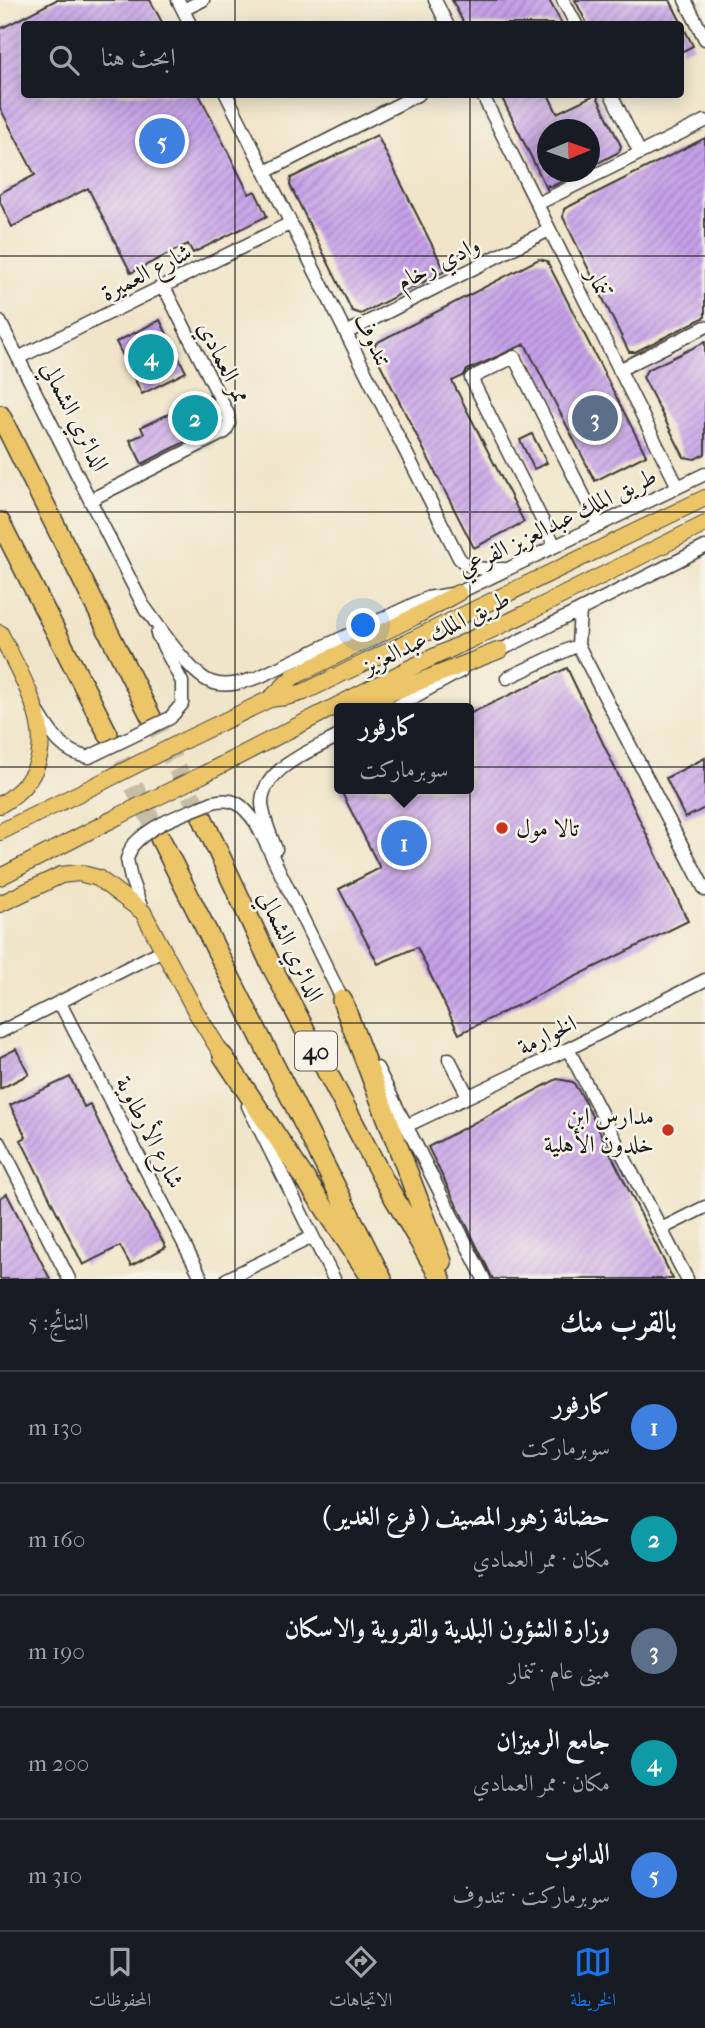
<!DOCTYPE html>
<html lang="ar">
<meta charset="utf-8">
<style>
:root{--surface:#171b24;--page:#242831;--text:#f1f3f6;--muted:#9ea1a6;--line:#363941;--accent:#1a73e8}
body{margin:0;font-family:"IM FELL French Canon",Amiri,serif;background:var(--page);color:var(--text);direction:rtl}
.compass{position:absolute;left:537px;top:119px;width:63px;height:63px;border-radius:50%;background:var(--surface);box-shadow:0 4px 18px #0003;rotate:88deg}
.you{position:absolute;left:364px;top:626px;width:24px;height:24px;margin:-18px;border:5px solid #fff;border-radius:50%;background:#1a73e8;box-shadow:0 0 0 10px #1a73e833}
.badge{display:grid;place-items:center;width:46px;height:46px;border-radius:50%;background:var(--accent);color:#fff;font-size:23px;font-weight:700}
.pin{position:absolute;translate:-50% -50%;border:4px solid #fff;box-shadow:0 2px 7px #0006}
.popup{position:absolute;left:334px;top:703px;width:140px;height:91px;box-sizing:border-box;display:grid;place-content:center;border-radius:7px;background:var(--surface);filter:drop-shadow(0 2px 5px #0005);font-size:23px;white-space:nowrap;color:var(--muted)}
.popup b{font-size:26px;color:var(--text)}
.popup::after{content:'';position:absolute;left:50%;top:100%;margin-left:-14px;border:14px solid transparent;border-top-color:var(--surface)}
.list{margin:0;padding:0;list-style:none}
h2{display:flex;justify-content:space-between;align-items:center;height:91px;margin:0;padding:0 28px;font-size:30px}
h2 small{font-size:23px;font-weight:400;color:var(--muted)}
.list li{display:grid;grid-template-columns:46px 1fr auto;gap:21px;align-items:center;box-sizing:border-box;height:112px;padding:0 28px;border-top:2px solid var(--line)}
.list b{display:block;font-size:26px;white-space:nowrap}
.list p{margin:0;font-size:23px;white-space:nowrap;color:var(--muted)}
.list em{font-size:23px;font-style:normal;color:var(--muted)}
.icon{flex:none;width:38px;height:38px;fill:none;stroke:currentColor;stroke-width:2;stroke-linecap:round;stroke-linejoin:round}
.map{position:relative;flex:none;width:705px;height:1279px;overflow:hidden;direction:ltr}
.search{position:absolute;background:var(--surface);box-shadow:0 4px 18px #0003;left:21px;right:21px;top:21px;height:77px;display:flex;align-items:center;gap:18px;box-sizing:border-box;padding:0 24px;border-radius:7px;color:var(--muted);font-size:26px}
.sheet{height:651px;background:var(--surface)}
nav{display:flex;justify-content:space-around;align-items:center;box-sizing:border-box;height:98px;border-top:2px solid var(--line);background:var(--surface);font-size:19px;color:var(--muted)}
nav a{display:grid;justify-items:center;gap:4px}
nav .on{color:var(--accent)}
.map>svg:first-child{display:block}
.building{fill:url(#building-hatch)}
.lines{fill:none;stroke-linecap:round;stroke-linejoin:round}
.highway-tunnel{stroke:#c6bda6;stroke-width:19;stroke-dasharray:19 10;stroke-linecap:butt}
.minor-casing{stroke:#3c3a36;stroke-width:15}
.major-casing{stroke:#3c3a36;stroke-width:18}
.highway-casing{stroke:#3c3a36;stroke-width:22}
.minor{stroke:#fff;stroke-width:12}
.major{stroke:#ecc569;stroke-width:16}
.highway{stroke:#ecc569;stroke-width:19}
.minor-bridge-casing{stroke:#3c3a36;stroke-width:15;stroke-linecap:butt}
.major-bridge-casing{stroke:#3c3a36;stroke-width:18;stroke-linecap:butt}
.minor-bridge{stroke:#fff;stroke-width:12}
.major-bridge{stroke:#ecc569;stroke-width:16}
.grid{fill:none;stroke:#1c1c1c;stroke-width:2;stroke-opacity:0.55}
.poi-dot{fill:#c8321e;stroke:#f7f3e8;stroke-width:2.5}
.labels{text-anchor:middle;stroke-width:5;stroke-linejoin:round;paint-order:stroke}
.shield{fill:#f7f3e8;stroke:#5e5c59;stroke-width:2}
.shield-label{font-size:23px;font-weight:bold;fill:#1c1c1c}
.street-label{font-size:24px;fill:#1c1c1c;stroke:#f7f3e8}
.poi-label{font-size:24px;fill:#1c1c1c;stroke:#f7f3e8;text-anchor:start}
</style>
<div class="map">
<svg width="705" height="1279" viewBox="0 0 705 1279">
<defs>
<pattern id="building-hatch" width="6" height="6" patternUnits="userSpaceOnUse" patternTransform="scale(1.75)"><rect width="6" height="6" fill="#c6a1e9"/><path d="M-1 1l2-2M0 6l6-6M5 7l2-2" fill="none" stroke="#a082bc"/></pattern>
</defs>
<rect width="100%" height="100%" fill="#f7f3e8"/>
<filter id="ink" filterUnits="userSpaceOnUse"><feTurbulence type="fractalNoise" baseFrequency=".0143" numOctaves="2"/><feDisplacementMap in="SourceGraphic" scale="14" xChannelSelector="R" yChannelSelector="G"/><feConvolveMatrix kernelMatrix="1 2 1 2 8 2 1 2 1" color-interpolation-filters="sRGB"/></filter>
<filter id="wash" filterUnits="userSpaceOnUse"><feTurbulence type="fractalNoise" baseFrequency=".00686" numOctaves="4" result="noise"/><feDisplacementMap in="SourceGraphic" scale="28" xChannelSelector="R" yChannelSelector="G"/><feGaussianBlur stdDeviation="1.57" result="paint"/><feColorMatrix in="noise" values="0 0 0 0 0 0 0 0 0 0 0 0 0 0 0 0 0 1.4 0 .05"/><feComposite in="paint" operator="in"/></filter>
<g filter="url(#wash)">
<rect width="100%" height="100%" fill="#f0e5c9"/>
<g id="blocks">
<path class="building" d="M56 0H150L163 24H24V94H199L249 194 255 191 267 216 193 253 188 244 131 273 88 188 12 227 0 202V193L35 175 0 108V29Z
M452 0H549L562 24H464Z
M575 0H670L693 46 681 52V24H587Z
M500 94H548L557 113 596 94 621 146 619 152 590 167V130H548V172H581L551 187 548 185 547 189Z
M377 135 445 271 361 314 352 311 290 185 291 178Z
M705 138V317L635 352H629L563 217 564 209Z
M539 259 547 261 646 455 595 481 525 344 467 370 463 376 452 381 524 522 474 548 373 350 376 343Z
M160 320 186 372 142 394 116 342Z
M705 342V454L695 459 684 457 643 377 647 370Z
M209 395 219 417 218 425 142 464 130 440 144 434 141 427Z
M532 434 547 463 534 469 520 440Z
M567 668 688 921 459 1034 417 947 378 964 339 889 380 868 340 789H469V714Z
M705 758V808L685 818 666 778Z
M16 1049 29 1074 0 1089V1057Z
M70 1077 84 1107 90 1104 122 1170 166 1247 131 1266 120 1246 83 1265 21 1140 26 1137 10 1105Z
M557 1079 573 1082 582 1096 673 1279H493L428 1147Z
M7 1194 50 1279H0V1198Z"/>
</g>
</g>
<g filter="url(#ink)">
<use href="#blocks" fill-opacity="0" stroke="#3c3a36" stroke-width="2"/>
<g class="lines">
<path class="highway-tunnel" d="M151 717 202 817
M108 734 160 838"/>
<g class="minor-casing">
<path id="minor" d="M178 0 190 24
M435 0 447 24
M563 0 576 24
M685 0 705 39
M183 10 203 0
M226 94 459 558C470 571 488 569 503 569
M482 94 678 487
M611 94 640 153
M265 172 419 94
M537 204 705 121
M0 322 146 611
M346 333 549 230
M18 358 291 223
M619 370 705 327
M90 500 225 432 229 424 228 414 164 287
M555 546 471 378 514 357 599 526
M143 605C157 623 190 675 211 682 226 688 244 682 259 677L427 598 458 593 705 474
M580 610 578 645 705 890
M157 634 182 682V704L170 718
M493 654 705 547
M507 678 578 645
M394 708 461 671
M38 712C51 733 63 754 89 757
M213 802C235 797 243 805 256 823L345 1005
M132 846 127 859 131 879 143 912
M276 849C271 835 262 817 262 801 264 768 314 749 339 736
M60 1003 202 1279
M0 1032 163 950
M568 1049 687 1279
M449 1059 468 1096
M377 1068 484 1279
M248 1106 334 1279
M406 1126 568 1049 705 980
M0 1143 69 1279
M661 1229 705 1207
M227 1279 312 1237"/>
</g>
<g class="major-casing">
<path id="major" d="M0 633C29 692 75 760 0 805
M270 699 293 677 414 617 458 593
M352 708 500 650
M187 739 270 699 286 697 304 692 705 498
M202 775 408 669 525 614 705 524
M0 832 102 782
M0 877 119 816
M0 904 61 875 79 873 98 878 143 912 196 1012 223 1056"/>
</g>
<g class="highway-casing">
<path id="highway" d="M0 415 151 717
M0 522 108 734
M202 817 271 965 381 1175 441 1279
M160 838 382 1279
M342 1000 442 1262
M223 1056 368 1273"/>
</g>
<use href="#minor" class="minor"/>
<use href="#major" class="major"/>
<use href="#highway" class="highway"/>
<g class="minor-bridge-casing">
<path id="minor-bridge" d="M89 757 170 718
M132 846C154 822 184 814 213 802"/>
</g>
<g class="major-bridge-casing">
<path id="major-bridge" d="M102 782 187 739
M119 816 202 775"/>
</g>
<use href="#minor-bridge" class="minor-bridge"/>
<use href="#major-bridge" class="major-bridge"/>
</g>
</g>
<path class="grid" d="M235 0V24M470 0V24M235 94V1279M470 94V1279M0 256H705M0 512H705M0 767H705M0 1023H705"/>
<g class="poi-dot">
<circle cx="502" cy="828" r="7"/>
<circle cx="668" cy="1130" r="7"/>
</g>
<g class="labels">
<rect class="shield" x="295" y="1031.5" width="42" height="39" rx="5"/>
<g class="shield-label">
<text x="316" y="1059">40</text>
</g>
<g class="street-label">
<text transform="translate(438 263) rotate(-27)" y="8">وادي رخام</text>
<text transform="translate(146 272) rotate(-27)" y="8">شارع العميرة</text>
<text transform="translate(599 282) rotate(64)" y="8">تنمار</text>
<text transform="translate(373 340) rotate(63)" y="8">تندوف</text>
<text transform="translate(224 362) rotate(64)" y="8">ممر العمادي</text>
<text transform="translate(75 416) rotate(63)" y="8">الدائري الشمالي</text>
<text transform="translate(557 522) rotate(-26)" y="8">طريق الملك عبدالعزيز الفرعي</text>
<text transform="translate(436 632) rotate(-26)" y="8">طريق الملك عبدالعزيز</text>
<text transform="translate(291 946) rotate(64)" y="8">الدائري الشمالي</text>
<text transform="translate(547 1035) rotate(-26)" y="8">الخوارمة</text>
<text transform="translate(150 1132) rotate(63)" y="8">شارع الأرطاوية</text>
</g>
<g class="poi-label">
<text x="516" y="836">تالا مول</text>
<text x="654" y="1124" text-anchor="end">مدارس ابن<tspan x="654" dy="28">خلدون الأهلية</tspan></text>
</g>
</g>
</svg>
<svg class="compass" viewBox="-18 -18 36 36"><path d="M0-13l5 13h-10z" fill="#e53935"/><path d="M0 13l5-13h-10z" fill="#9ea1a6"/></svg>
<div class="you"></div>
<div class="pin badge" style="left:404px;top:843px;background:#3f7fe0">1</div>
<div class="popup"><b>كارفور</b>سوبرماركت</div>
<div class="pin badge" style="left:195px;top:418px;background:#0f9aa8">2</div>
<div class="pin badge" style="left:595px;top:418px;background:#5c6f8a">3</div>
<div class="pin badge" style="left:151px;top:357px;background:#0f9aa8">4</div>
<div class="pin badge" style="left:162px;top:141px;background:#3f7fe0">5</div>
<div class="search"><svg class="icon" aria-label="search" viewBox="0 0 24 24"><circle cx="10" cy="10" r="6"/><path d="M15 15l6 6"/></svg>ابحث هنا</div>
</div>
<section class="sheet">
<h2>بالقرب منك<small>النتائج: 5</small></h2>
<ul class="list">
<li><span class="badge" style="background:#3f7fe0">1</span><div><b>كارفور</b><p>سوبرماركت</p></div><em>130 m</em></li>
<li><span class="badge" style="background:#0f9aa8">2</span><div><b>حضانة زهور المصيف ( فرع الغدير )</b><p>مكان · ممر العمادي</p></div><em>160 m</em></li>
<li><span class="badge" style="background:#5c6f8a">3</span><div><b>وزارة الشؤون البلدية والقروية والاسكان</b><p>مبنى عام · تنمار</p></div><em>190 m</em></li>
<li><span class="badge" style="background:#0f9aa8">4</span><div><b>جامع الرميزان</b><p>مكان · ممر العمادي</p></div><em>200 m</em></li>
<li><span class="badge" style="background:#3f7fe0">5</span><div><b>الدانوب</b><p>سوبرماركت · تندوف</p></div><em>310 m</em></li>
</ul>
</section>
<nav>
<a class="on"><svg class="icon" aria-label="map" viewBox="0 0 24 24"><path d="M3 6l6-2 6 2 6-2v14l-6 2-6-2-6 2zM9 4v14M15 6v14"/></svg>الخريطة</a>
<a><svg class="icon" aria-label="directions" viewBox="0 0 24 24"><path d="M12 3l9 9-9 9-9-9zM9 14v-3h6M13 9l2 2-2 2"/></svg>الاتجاهات</a>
<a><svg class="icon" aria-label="saved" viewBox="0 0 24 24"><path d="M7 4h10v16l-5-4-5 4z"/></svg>المحفوظات</a>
</nav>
